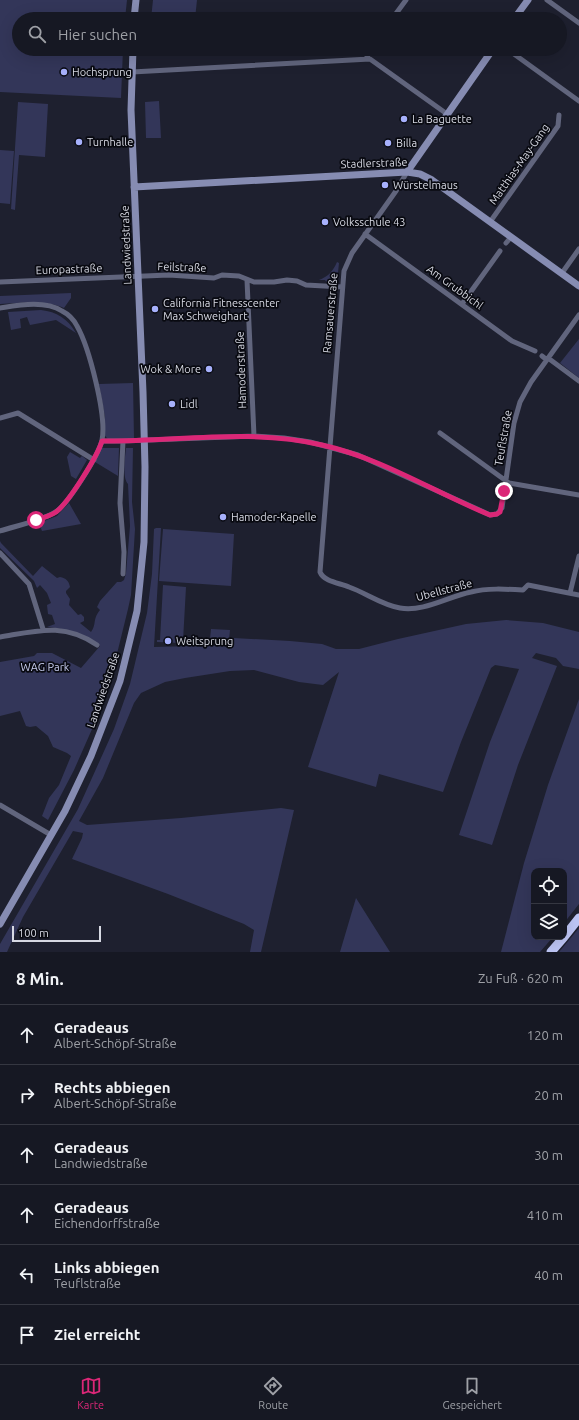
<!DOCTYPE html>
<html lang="de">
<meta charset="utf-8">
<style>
:root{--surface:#161823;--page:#232530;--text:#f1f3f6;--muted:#9ea0a6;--line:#353741;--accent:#db2777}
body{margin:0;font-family:Ubuntu,sans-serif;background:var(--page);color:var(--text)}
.controls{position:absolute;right:12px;bottom:12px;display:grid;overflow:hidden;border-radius:8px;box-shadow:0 4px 16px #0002}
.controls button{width:36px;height:36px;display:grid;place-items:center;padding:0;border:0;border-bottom:1px solid var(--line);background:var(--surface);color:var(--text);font:20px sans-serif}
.scale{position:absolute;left:12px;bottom:10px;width:89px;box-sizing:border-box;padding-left:4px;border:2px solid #d7d9e3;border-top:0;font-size:11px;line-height:14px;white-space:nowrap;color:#d7d9e3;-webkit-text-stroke:3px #090a11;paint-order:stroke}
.stop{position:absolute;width:12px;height:12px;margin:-9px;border:3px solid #db2777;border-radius:50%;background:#fff}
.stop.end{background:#db2777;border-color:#fff;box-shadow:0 1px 4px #0008}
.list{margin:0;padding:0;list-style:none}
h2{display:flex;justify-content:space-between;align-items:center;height:52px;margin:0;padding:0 16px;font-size:17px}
h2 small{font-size:13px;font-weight:400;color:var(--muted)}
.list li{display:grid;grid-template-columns:26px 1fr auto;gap:12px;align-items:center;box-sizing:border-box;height:60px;padding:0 16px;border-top:1px solid var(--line)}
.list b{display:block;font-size:15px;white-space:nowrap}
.list p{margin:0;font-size:13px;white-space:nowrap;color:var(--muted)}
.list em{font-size:13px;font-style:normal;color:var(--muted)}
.icon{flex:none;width:22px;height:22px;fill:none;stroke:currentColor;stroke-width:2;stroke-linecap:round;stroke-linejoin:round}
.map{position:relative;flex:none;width:579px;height:952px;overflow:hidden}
.search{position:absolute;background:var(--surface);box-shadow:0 4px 16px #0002;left:12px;right:12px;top:12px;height:44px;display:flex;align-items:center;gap:10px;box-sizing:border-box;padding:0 14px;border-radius:22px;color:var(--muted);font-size:15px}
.sheet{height:412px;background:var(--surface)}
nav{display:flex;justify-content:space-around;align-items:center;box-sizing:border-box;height:56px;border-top:1px solid var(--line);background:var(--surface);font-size:11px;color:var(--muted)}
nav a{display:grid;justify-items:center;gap:2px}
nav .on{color:var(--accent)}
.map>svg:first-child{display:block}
.green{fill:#333659}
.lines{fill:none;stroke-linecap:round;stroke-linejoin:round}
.street{stroke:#61657d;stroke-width:5}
.secondary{stroke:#868cb2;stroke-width:7}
.highway{stroke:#bec6f6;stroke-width:9}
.route{stroke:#db2777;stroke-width:5}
.poi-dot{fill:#a7b1fc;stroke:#090a11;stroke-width:1.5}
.labels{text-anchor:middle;stroke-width:3.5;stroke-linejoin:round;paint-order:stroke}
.poi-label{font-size:11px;fill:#d7d9e3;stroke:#090a11;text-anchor:start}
.street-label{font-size:11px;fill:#d7d9e3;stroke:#090a11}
.park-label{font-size:11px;fill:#c9cff0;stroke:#090a11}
</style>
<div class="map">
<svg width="579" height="952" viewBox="0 0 579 952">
<rect width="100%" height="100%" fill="#1e202f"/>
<path class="green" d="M0 0H127L125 19H19V49H123L121 98 0 92Z
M153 0H197L195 19H151Z
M159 101 161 138H146L145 102Z
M18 102 48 104 45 157 19 155 15 210 11 209Z
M0 150 14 151 10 204 0 203Z
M337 262 339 263 337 282 334 284H328L325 280H319C329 276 333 271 337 262Z
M71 293V298L64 308C44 299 21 303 0 304V296Z
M41 310C57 312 67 318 76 333L56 320 30 325 27 317 20 319 21 328 11 330 8 312Z
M579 339V378L560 363Z
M133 383 134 439H108L105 436V417L99 384Z
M102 448H119L118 476 95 462Z
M126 448H133L132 502 135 529 131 595 128 609 114 666 100 711 74 770 48 820 42 816 49 798 59 785 71 756 67 753 53 747 48 736 36 726 30 727 26 726 20 711 0 716V662L34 656 37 653H52L81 668 100 646C88 635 63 628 47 627L55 624 52 615 48 614 47 605 51 603 47 593 40 585 37 588 34 581 0 548V541L1 543 33 576 42 566 57 578 60 577C66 578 69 581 70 587L66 591V593L70 599 69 605 78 615 81 614 84 617V621L80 623 91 632C97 624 92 620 100 610L97 607 100 601 117 582H121L124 580 126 573 130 526 128 484C122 478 125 457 126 448Z
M70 452 80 458 82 456 87 460 76 479 71 476 67 457Z
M69 503 81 524 42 531 39 523 57 516Z
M156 528H161L154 647 233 645V638L290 641 322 644 336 649H359L398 639 466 624 506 620 543 623 579 632V669L563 666 556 658 536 653 532 658 557 666 518 765 492 845 459 835 490 742 519 669 495 665 491 668 461 742 443 792 379 774 376 787 308 767 339 672 323 685 299 682 254 670 230 671 185 678 165 682 141 693 134 703 103 778 79 821 87 825 181 818 281 808 294 810 261 952H250L254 930 244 924 168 894 72 859 82 838 83 833 73 831 23 917 7 952H0V944L78 809 114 729 130 684 147 613 152 574 154 529Z
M163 529 234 534 231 586 159 581Z
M163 585 186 587 183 641 164 640 200 642 202 643V644L157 642V640H160Z
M211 629 230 630 229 640 210 639Z
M579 699V904L564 923V871H534V937H553L540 952H501L524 863 548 785Z
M356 898 390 952H340Z
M579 928V952H559Z"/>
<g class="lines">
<path class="street" d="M547 0 579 23
M392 19 406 0
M507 49 579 101
M367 59V56L371 49
M132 72 370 59 447 114
M407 172 396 191 352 253 344 271 320 572C324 582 340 583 349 587 366 593 382 605 400 608 424 612 447 597 471 592 487 588 505 589 523 590L528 585 579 595
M490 222 558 126 559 115
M365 234 512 341 535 351
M506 243 511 237
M562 273 579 249
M247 280 254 436
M0 282 169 275 214 278 222 275 239 276 254 282H274L287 280 297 281 306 285 342 287
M462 304 500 251
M0 308C19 305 45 300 62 311 68 314 74 320 77 326 89 347 107 416 102 440 99 455 69 502 57 511 45 520 15 526 0 531
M542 356 547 360
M548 358 579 381
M0 418 18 413 94 460
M440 433 509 483 579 495
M102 441H123
M0 553 29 584 43 629
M123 574 124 552 120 503 123 441 254 436 284 438 310 442 358 455 475 508 490 515 497 514 502 508 514 423 520 402 531 382 579 315
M570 593 579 556
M0 637C36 631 64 622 97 645
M0 805 51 835"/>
<path class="secondary" d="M134 19 136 0
M514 19 528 0
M407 172 493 49
M134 187 407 172 420 174 432 180 579 286
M0 924 65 811 91 756 120 681 137 611 144 542 145 467 143 392 131 110 133 49"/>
<path class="highway" d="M564 937 579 918
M551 952 564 937"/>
</g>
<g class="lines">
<path class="route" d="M36 520C43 518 50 516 56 512 69 502 97 457 102 441 175 442 250 428 322 445 381 458 434 492 490 515L497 514 500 512 504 491"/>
</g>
<g class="poi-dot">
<circle cx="64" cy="72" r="4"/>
<circle cx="404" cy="119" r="4"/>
<circle cx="79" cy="142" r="4"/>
<circle cx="388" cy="143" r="4"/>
<circle cx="385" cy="185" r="4"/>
<circle cx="325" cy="222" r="4"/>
<circle cx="155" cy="309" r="4"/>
<circle cx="209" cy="369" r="4"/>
<circle cx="172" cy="404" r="4"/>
<circle cx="223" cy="517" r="4"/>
<circle cx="168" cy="641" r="4"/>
</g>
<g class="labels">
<g class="poi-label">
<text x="72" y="76">Hochsprung</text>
<text x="412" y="123">La Baguette</text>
<text x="87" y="146">Turnhalle</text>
<text x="396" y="147">Billa</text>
<text x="393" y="189">Würstelmaus</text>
<text x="333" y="226">Volksschule 43</text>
<text x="163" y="307">California Fitnesscenter<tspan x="163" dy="13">Max Schweighart</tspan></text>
<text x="201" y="373" text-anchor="end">Wok &amp; More</text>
<text x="180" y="408">Lidl</text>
<text x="231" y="521">Hamoder-Kapelle</text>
<text x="176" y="645">Weitsprung</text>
</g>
<g class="street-label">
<text transform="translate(374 163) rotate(-2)" y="4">Stadlerstraße</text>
<text transform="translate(519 164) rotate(-55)" y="4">Matthias-May-Gang</text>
<text transform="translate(126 245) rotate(-92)" y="4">Landwiedstraße</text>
<text transform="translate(182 267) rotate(2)" y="4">Feilstraße</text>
<text transform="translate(69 269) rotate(-2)" y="4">Europastraße</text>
<text transform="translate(455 287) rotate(36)" y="4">Am Grubbichl</text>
<text transform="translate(330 313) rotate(-85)" y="4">Ramsauerstraße</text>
<text transform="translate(241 370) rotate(-92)" y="4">Hamoderstraße</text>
<text transform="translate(503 438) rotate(-80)" y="4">Teuflstraße</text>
<text transform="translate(444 590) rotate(-15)" y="4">Ubellstraße</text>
<text transform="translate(103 690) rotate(-71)" y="4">Landwiedstraße</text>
</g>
<g class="park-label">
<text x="45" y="671">WAG Park</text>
</g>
</g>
</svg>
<div class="controls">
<button><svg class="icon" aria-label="locate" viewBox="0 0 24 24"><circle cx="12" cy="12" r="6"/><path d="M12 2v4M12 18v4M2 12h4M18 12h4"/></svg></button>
<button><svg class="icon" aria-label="layers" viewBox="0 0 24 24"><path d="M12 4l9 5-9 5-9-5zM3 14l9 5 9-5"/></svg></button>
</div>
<div class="scale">100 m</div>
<div class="stop" style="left:36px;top:520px"></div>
<div class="stop end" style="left:504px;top:491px"></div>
<div class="search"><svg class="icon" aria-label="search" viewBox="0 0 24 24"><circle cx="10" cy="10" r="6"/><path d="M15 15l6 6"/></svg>Hier suchen</div>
</div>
<section class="sheet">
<h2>8 Min.<small>Zu Fuß · 620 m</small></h2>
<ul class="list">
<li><svg class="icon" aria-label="ahead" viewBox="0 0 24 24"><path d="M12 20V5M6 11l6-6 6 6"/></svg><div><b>Geradeaus</b><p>Albert-Schöpf-Straße</p></div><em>120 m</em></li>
<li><svg class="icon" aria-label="right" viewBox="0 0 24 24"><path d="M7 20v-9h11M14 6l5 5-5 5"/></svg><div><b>Rechts abbiegen</b><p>Albert-Schöpf-Straße</p></div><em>20 m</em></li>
<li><svg class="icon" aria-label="ahead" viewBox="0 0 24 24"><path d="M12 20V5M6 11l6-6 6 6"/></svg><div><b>Geradeaus</b><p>Landwiedstraße</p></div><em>30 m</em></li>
<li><svg class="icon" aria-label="ahead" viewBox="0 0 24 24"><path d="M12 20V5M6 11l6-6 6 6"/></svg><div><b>Geradeaus</b><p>Eichendorffstraße</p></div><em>410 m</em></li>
<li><svg class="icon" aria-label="left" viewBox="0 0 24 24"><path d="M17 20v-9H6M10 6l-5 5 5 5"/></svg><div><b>Links abbiegen</b><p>Teuflstraße</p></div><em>40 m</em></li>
<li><svg class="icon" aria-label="arrive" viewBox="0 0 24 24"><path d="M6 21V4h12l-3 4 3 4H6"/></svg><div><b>Ziel erreicht</b></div></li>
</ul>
</section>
<nav>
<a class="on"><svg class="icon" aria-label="map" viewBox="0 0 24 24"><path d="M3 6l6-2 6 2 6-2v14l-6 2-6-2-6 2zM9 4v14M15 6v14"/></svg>Karte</a>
<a><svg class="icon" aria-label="directions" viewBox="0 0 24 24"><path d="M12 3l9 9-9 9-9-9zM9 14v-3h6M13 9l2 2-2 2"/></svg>Route</a>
<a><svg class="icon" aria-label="saved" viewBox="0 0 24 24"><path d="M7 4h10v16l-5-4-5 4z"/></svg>Gespeichert</a>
</nav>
